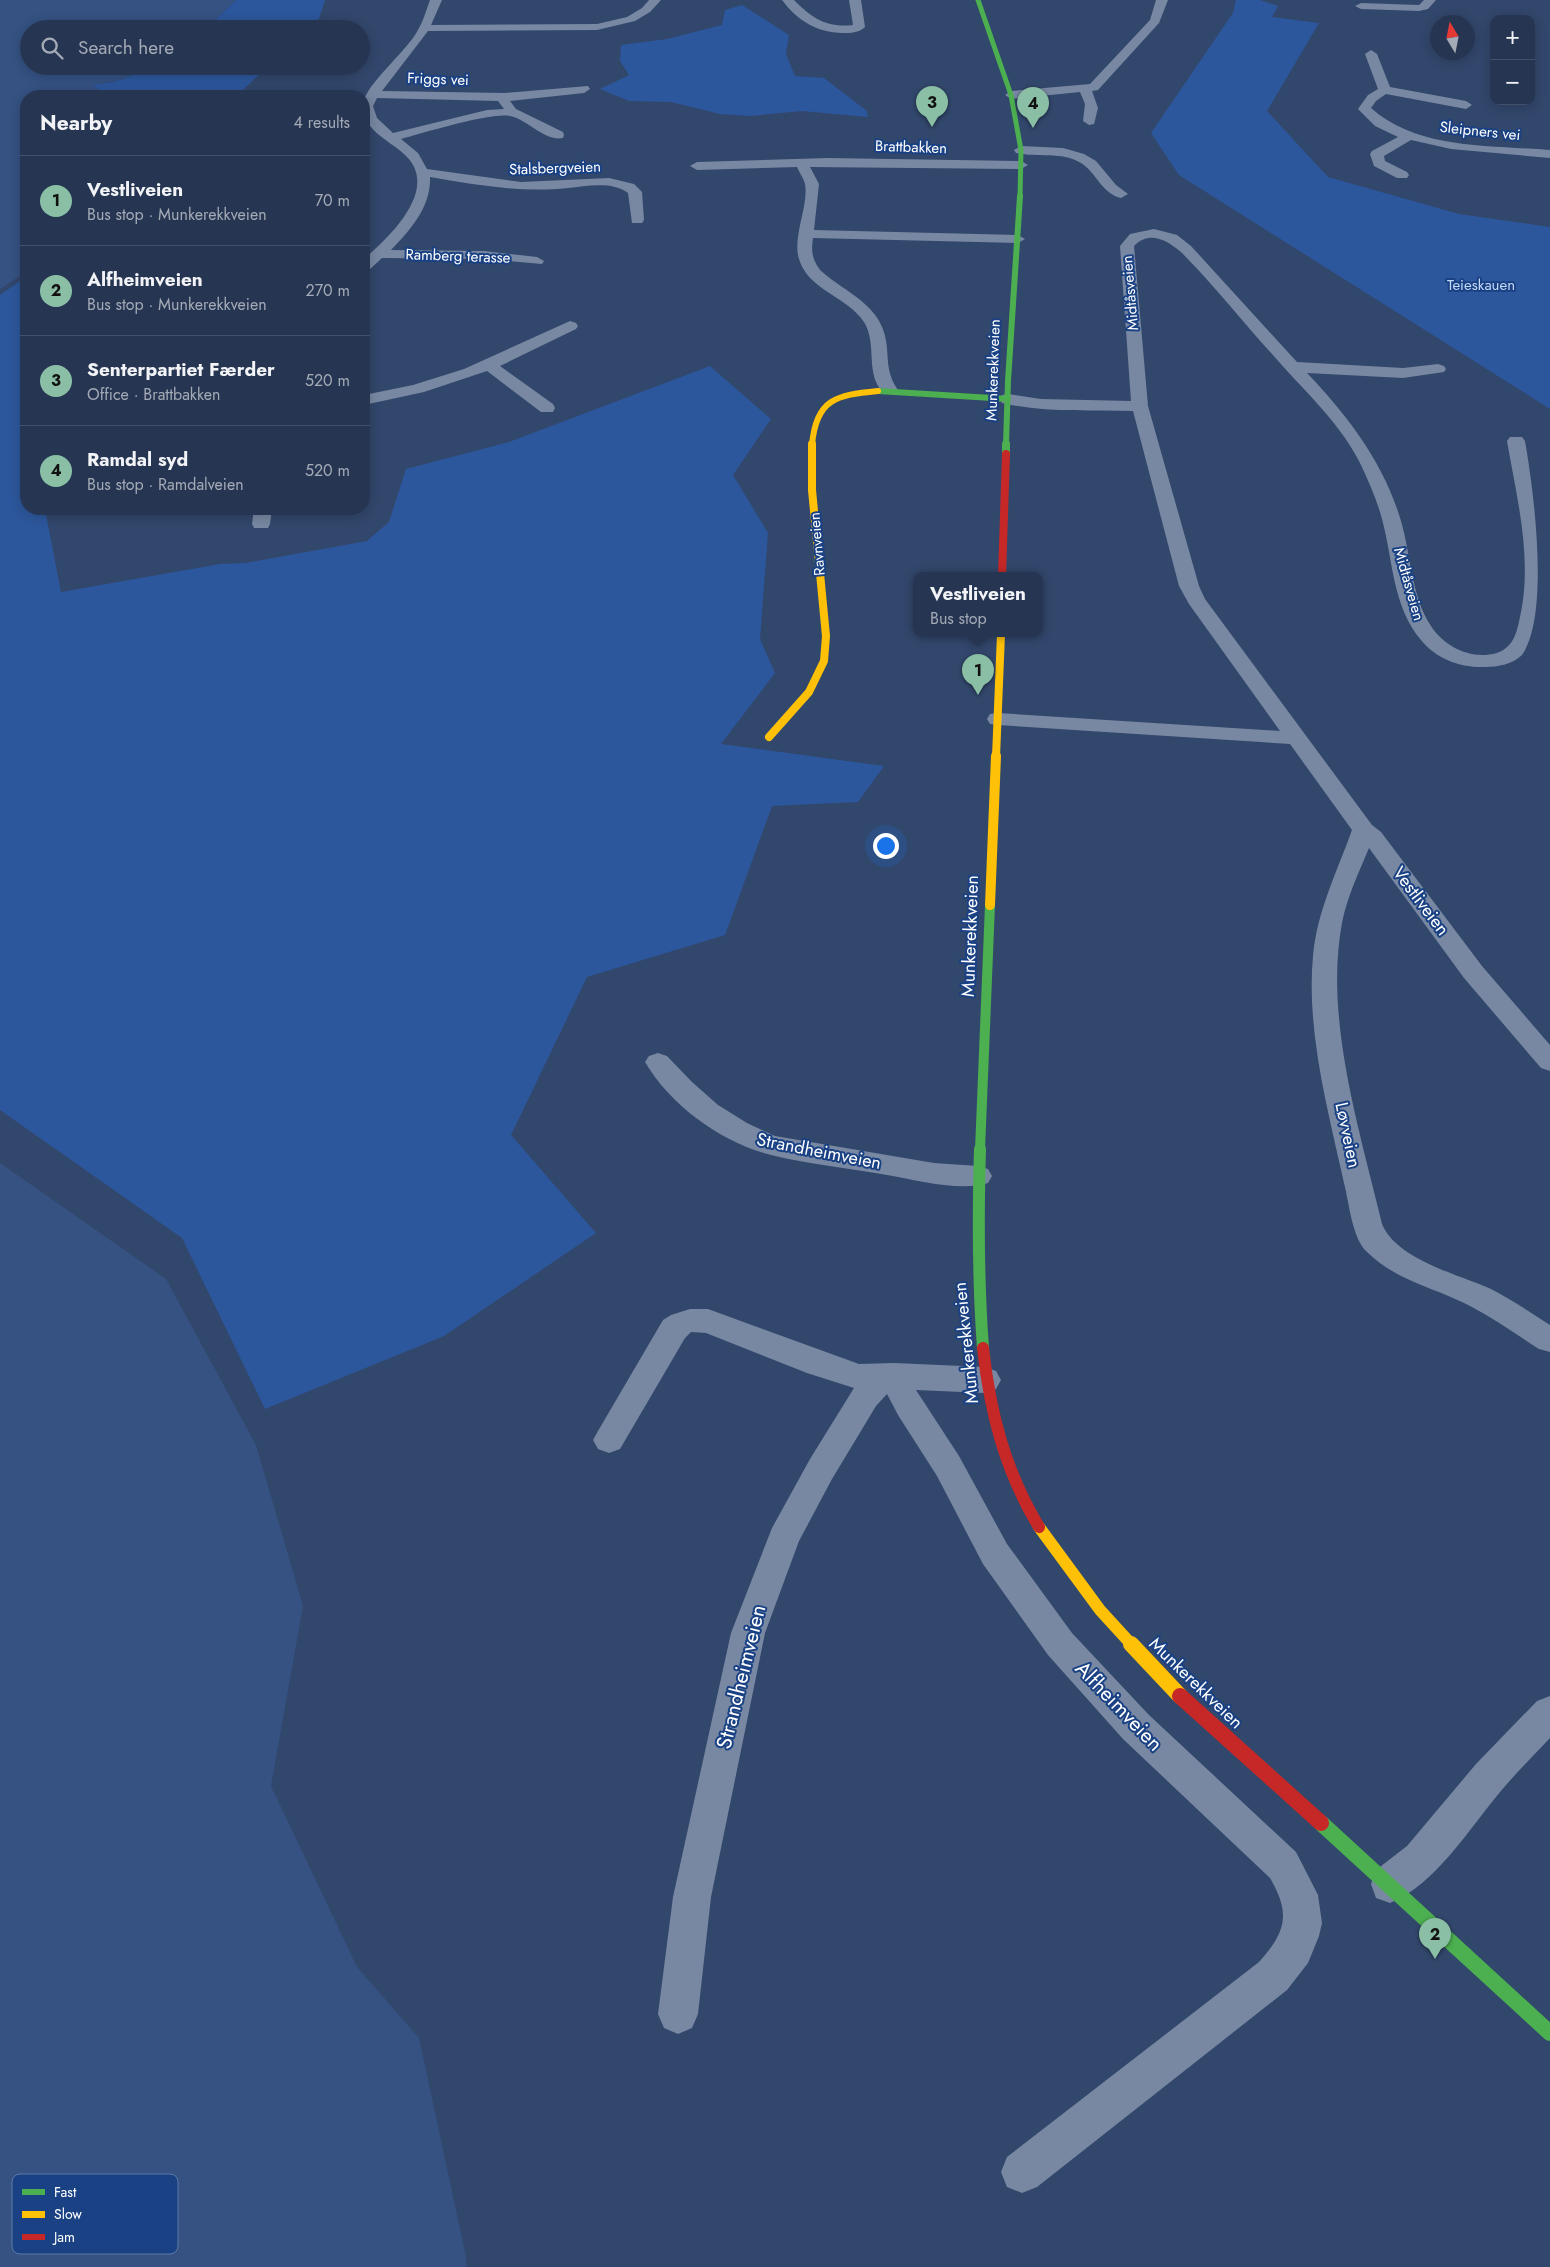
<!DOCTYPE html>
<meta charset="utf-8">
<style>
:root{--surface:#263551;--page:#2e3d58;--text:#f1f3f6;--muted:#a4abb7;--line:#425068;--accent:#8abfa5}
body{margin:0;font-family:Jost,sans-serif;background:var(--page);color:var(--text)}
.controls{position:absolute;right:15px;top:15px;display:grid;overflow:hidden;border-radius:10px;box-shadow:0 2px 12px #0003}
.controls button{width:45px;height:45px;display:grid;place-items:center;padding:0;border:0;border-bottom:1px solid var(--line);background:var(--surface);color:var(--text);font:25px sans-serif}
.compass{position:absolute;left:1430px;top:15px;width:45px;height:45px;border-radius:50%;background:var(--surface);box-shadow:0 2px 12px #0003;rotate:350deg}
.you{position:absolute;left:885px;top:845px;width:18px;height:18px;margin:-12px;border:4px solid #fff;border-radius:50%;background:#1a73e8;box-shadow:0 0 0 8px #1a73e833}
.badge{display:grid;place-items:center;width:32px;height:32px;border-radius:50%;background:var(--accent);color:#111;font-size:16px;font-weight:700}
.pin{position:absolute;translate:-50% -41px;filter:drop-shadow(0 1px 2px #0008)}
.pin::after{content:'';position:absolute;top:26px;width:18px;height:15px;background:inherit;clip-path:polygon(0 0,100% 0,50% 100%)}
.popup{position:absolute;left:913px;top:572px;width:130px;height:65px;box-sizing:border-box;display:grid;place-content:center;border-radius:10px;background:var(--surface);filter:drop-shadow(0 1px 4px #0005);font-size:16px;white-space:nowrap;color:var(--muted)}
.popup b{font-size:19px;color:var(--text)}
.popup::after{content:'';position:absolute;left:50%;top:100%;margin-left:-10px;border:10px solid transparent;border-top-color:var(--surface)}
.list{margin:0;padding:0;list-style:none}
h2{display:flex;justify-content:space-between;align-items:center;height:65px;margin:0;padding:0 20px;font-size:21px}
h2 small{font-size:16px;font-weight:400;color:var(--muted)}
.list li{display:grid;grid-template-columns:32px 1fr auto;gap:15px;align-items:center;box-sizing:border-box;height:90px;padding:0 20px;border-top:1px solid var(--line)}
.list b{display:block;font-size:19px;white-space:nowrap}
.list p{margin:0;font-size:16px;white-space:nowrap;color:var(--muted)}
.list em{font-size:16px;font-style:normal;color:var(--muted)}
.icon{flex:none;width:28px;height:28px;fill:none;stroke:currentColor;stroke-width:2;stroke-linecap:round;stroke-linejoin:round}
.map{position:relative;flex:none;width:1550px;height:2267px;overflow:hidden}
.search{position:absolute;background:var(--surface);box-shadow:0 2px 12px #0003;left:20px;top:20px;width:350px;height:55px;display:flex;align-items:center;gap:12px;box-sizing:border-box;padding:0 18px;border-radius:28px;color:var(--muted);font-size:19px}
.panel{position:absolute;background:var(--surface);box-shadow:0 2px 12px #0003;left:20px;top:90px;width:350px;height:425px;border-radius:20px}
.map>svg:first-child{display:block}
.green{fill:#2d579c}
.water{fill:#355283}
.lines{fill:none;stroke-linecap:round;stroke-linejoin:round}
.street{fill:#7888a2;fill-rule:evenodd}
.fast-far5{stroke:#4caf50;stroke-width:5}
.fast-far4{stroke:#4caf50;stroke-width:6}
.fast-far3{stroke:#4caf50;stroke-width:8}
.fast-far2{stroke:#4caf50;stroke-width:10}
.fast-far1{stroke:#4caf50;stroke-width:12}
.fast{stroke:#4caf50;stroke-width:16}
.slow-far4{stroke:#ffc107;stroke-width:6}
.slow-far3{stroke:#ffc107;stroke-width:8}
.slow-far2{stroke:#ffc107;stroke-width:10}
.slow-far1{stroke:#ffc107;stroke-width:12}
.slow{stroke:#ffc107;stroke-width:16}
.jam-far2{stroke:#c62828;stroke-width:8}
.jam-far1{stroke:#c62828;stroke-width:12}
.jam{stroke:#c62828;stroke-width:16}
.labels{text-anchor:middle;stroke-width:4;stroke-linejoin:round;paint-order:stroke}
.far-street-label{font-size:15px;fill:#fff;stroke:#194184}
.far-park-label{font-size:15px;fill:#c4d8f9;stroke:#194184}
.street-label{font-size:18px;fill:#fff;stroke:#194184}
.near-street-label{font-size:21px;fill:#fff;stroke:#194184}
.key{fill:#194184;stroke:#5e7aa9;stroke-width:1}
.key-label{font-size:14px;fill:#fff}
</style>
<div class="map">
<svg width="1550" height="2267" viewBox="0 0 1550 2267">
<rect width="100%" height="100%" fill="#32476c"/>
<path class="green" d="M236 0H325L319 19 304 29H201L212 23Z
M1236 0H1260L1278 6 1272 17 1319 23 1267 111 1328 177 1459 214 1550 227V409L1179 175 1151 133 1233 13Z
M742 5 789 35 786 54 795 76 824 78 867 111 868 117 802 111 750 116 720 114 671 102 629 101 600 89 629 75 620 61 621 45 667 39 722 25 725 10Z
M142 66H268L244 89 229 96H107L92 85C110 82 130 81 142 66Z
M26 277V509H45L61 592 220 564 245 563 367 541 389 522 406 469 509 442 710 366 771 419 733 475 768 533 760 639 775 673 721 744 884 766 858 802 772 806 725 935 587 977 511 1135 596 1233 444 1336 265 1409 182 1238 0 1110V295Z"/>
<path class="water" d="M0 0H236L212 23 201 29H29V66H142C130 81 110 81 93 85L107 96H26V272L0 289Z
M0 1163 166 1279 256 1445 303 1606 271 1786 357 1967 419 2038 466 2257V2267H0Z"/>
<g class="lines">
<path class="street" d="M430 0H442L431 25 597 24 627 17 642 8 649 0H661L650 12 635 21 597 30 428 31 382 91 505 93 588 86 590 89 584 93 510 101 516 109 563 132 564 135 563 138C545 142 527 119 510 116 491 112 423 133 401 139L418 153 427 169 521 182 609 178 634 184 642 192 644 220 642 223H632L628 193C613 181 586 186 568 188 521 193 477 185 430 177 431 207 411 229 391 250L484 251 537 257 544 261 542 264 484 259 382 258 369 270 364 271V259C388 238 438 192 408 158 392 140 359 131 364 101 366 86 405 51 415 35 422 25 426 11 430 0ZM377 98 498 101 504 109 487 110 393 133 377 118 373 106Z
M782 0H794C812 18 826 28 853 25L849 0H861L865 27C859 33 850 33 843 33 816 32 798 21 782 0Z
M1156 0H1168L1159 23 1098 90 1092 91 1098 108 1094 124 1089 125 1083 121 1085 104 1080 92 1011 99 1005 95 1011 91 1090 84 1150 20Z
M1424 0H1436L1428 9 1419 11 1361 9 1355 6 1361 3 1419 5Z
M1371 50 1377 54 1390 87 1466 101 1472 105 1466 109 1386 94 1376 101 1371 108C1418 150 1491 145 1550 150V158L1451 149 1411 140 1384 156 1385 161 1407 172 1409 175 1407 178H1397L1374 166 1370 154 1372 151 1398 137 1375 126 1358 109 1368 95 1378 89 1365 54Z
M1021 146 1063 148 1084 154 1096 161 1116 185 1128 194 1121 198C1101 193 1097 173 1081 163 1061 151 1038 158 1016 153L1014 150Z
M828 158 1021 161 1028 165 1021 169 810 167 819 184 814 230 1018 235 1025 239 1018 243 813 238C811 251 812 259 820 270 839 288 872 301 882 327 892 350 882 367 898 390L896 394H884C864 373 878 345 864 322 848 297 808 290 799 259 792 237 809 205 805 184 804 179 799 172 797 167L697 170 690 166 697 162Z
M1154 229 1177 235 1191 246 1297 362 1403 368 1438 364 1444 366 1446 369 1444 372 1403 378 1307 373C1348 416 1384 463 1401 521 1411 555 1411 596 1431 626 1442 643 1462 655 1482 655 1492 655 1502 653 1509 645 1516 638 1518 626 1520 617 1533 559 1517 499 1507 441L1510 437H1522L1525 441C1534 492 1550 615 1522 655 1513 664 1498 667 1485 667 1461 668 1436 659 1421 640 1393 607 1393 562 1383 523 1378 502 1369 482 1360 463 1339 421 1302 389 1272 354 1241 320 1213 284 1181 252 1167 240 1149 230 1134 246L1148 406 1199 586 1205 599 1372 825 1381 832 1482 966 1550 1045V1071L1541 1068 1464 978 1369 848C1359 872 1347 897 1342 923 1324 1019 1360 1131 1382 1224 1397 1260 1458 1274 1491 1289 1511 1299 1531 1313 1550 1325V1352L1539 1349C1517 1335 1495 1319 1472 1307 1437 1288 1395 1281 1366 1251 1352 1237 1349 1202 1344 1183 1328 1110 1306 1031 1313 956 1317 911 1337 872 1352 830L1290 744 998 725 990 724 987 719 990 714 998 713 1280 731 1189 604 1179 586 1133 411C1090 410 1044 413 1002 403L1000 399 1002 395 1008 394 1041 399 1131 401 1120 246 1130 234Z
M570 321 576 323 578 326 576 329 500 366 553 404 555 408 553 412H541L487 371 424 392 364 405V395L413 385 464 369Z
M254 509H272L270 524 268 528H254L252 524Z
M658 1053 667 1056 692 1082 718 1105 747 1123 775 1136 934 1163 978 1166 988 1169 992 1176 988 1183C960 1192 916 1180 887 1175 848 1168 808 1164 771 1155 722 1143 670 1105 645 1062L649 1056Z
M690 1309H708L719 1313 859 1364 894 1363 985 1367 996 1371 1001 1380 996 1389 985 1393 916 1390 959 1456 1007 1544 1072 1633 1149 1715 1296 1852 1318 1895 1322 1923 1319 1936 1308 1963 1287 1990 1037 2187 1022 2193 1007 2187 1001 2172 1007 2157 1259 1962C1286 1932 1291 1914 1270 1878L1123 1739 1048 1655 983 1564 937 1476 898 1415 887 1394 876 1406 832 1479 799 1541 765 1633 711 1897 698 2014 692 2028 678 2034 664 2028 658 2014 673 1897 731 1633 772 1528 810 1459 854 1388 807 1373 706 1333 691 1332 685 1338 620 1449 609 1453 598 1449 593 1440 598 1431 663 1320 671 1315Z
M1550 1696V1738C1533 1756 1516 1773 1500 1792 1469 1829 1435 1885 1390 1903L1376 1898 1371 1884 1376 1870 1407 1846 1476 1764 1537 1701Z"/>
<path class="fast-far5" d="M978 0 1011 95 1021 150 1020 197"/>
<path class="fast-far4" d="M878 391 1008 399
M1006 445 1008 381 1020 196"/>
<path class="fast-far3" d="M1006 454V444"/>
<path class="fast-far2" d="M980 1150 990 905"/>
<path class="fast-far1" d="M980 1149C978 1216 978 1281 983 1348"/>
<path class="fast" d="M1321 1823 1550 2033"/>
<path class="slow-far4" d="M812 445C816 399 836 395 878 391"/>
<path class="slow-far3" d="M769 737 809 692 824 661 826 636 812 490V444
M996 757 1001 634"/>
<path class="slow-far2" d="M990 905 996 756"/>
<path class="slow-far1" d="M1039 1527 1100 1610 1132 1645"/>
<path class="slow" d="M1131 1644 1180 1696"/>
<path class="jam-far2" d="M1002 576 1006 454"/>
<path class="jam-far1" d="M983 1348C990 1412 1005 1471 1039 1527"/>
<path class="jam" d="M1180 1696 1321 1823"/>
</g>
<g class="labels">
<g class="far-street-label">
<text transform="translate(438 79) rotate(2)" y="5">Friggs vei</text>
<text transform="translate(1480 131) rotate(6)" y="5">Sleipners vei</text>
<text transform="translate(911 147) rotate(2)" y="5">Brattbakken</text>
<text transform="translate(555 168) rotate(-2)" y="5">Stalsbergveien</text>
<text transform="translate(458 256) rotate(2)" y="5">Ramberg terasse</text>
<text transform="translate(1130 293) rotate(-95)" y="5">Midtåsveien</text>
<text transform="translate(993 370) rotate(-88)" y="5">Munkerekkveien</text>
<text transform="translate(817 544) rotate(-95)" y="5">Ravnveien</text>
<text transform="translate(1409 584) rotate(74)" y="5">Midtåsveien</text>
</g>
<g class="far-park-label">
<text x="1481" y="290">Teieskauen</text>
</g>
<g class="street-label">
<text transform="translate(1421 901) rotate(53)" y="6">Vestliveien</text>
<text transform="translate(970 936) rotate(-88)" y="6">Munkerekkveien</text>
<text transform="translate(1348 1135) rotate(78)" y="6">Løvveien</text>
<text transform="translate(819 1151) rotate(11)" y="6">Strandheimveien</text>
<text transform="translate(966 1343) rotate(-96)" y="6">Munkerekkveien</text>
<text transform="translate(1196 1683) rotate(44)" y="6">Munkerekkveien</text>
</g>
<g class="near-street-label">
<text transform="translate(741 1677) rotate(-76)" y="7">Strandheimveien</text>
<text transform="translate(1119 1706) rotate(46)" y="7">Alfheimveien</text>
</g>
</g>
<rect x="12" y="2174" width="166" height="80" rx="8" class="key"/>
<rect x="22" y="2189" width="23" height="6" fill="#4caf50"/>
<rect x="22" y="2211" width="23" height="7" fill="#ffc107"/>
<rect x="22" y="2234" width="23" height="6" fill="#c62828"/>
<g class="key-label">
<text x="54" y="2197">Fast</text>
<text x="54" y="2219">Slow</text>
<text x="54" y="2242">Jam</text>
</g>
</svg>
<div class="controls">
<button>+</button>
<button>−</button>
</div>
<svg class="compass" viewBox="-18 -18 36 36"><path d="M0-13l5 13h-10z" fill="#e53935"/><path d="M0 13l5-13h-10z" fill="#a4abb7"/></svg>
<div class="you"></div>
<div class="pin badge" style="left:978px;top:695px">1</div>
<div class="popup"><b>Vestliveien</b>Bus stop</div>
<div class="pin badge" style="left:1435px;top:1959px">2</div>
<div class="pin badge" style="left:932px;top:127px">3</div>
<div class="pin badge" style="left:1033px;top:128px">4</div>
<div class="search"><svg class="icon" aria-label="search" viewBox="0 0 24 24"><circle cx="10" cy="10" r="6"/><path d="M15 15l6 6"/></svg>Search here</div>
<section class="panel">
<h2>Nearby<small>4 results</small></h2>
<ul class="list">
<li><span class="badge">1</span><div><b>Vestliveien</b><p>Bus stop · Munkerekkveien</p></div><em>70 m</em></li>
<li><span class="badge">2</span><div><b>Alfheimveien</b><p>Bus stop · Munkerekkveien</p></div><em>270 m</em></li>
<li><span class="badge">3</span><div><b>Senterpartiet Færder</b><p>Office · Brattbakken</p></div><em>520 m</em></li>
<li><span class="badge">4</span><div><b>Ramdal syd</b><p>Bus stop · Ramdalveien</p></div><em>520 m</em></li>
</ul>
</section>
</div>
